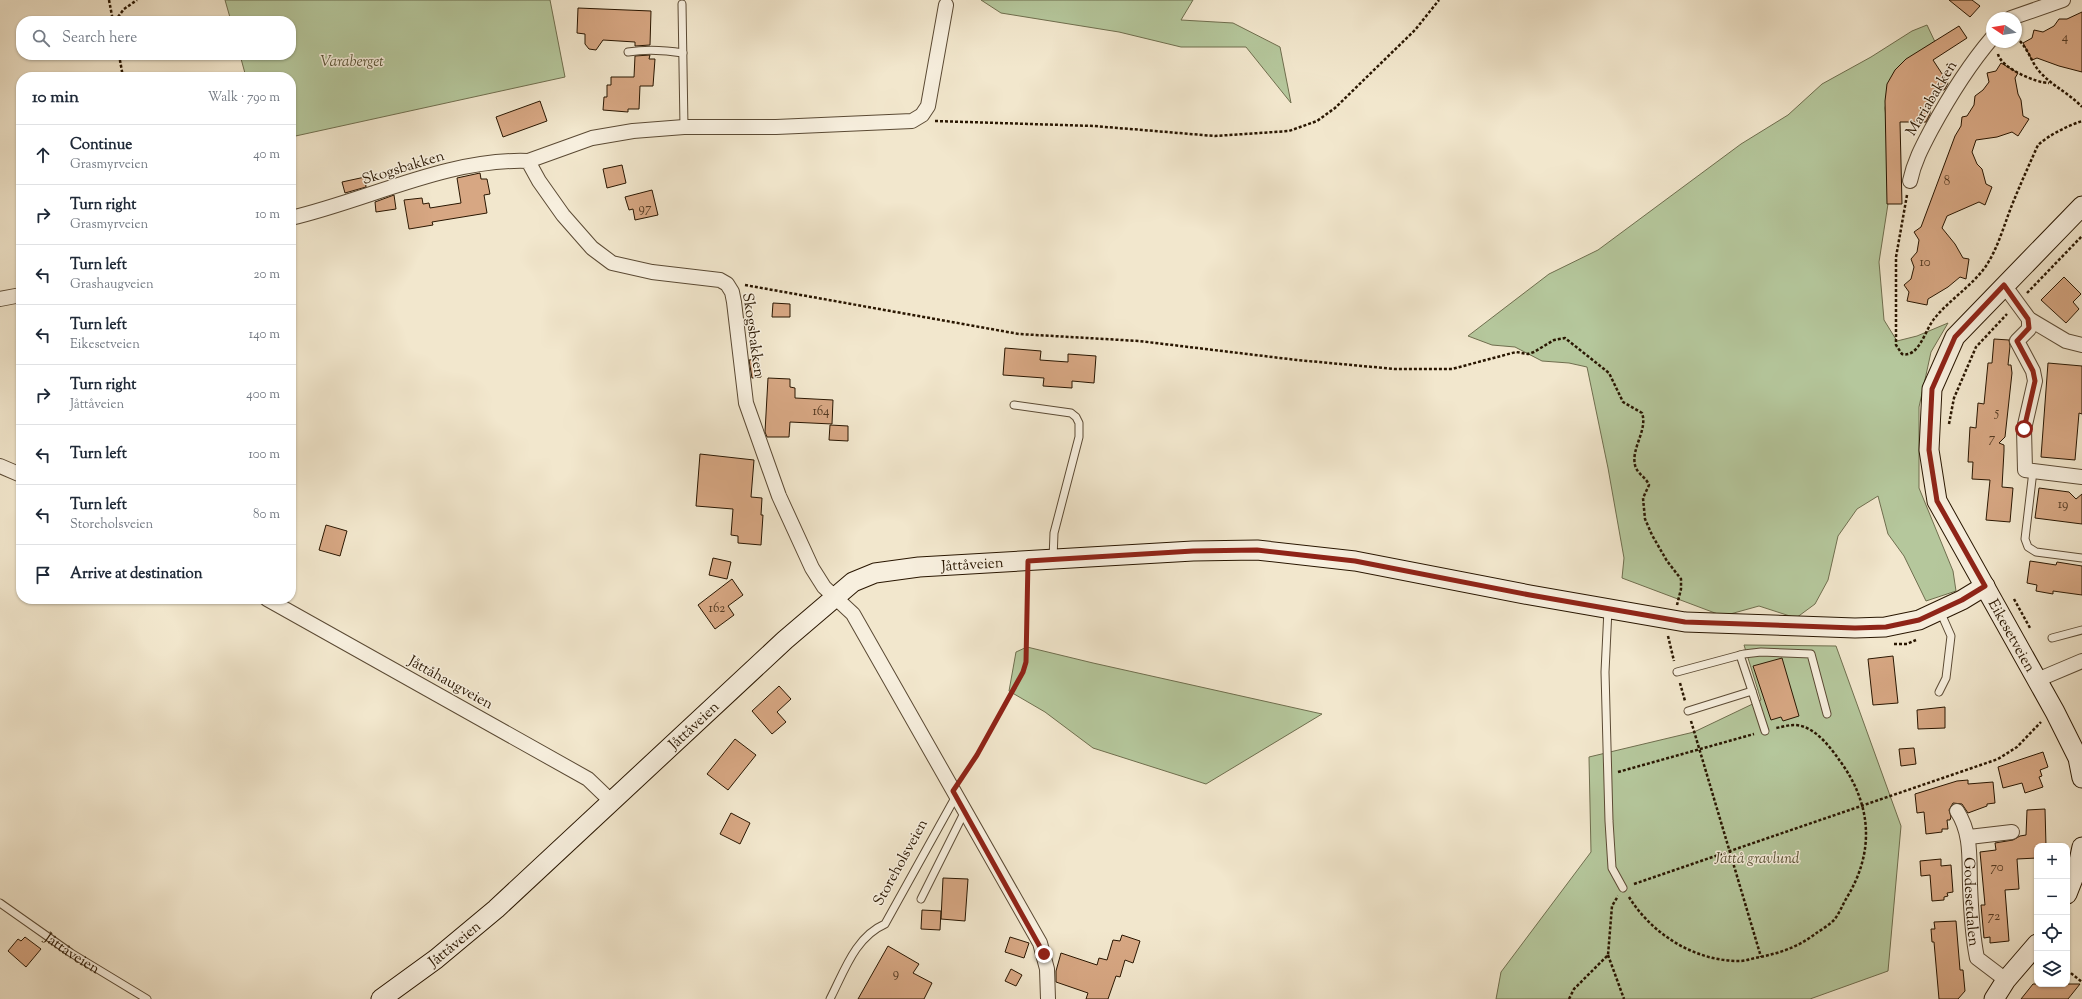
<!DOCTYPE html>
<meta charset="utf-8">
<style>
:root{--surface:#fff;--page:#f2f2f3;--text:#1f2937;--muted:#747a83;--line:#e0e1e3}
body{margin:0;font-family:"Sorts Mill Goudy",serif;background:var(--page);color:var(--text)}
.controls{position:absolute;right:12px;bottom:12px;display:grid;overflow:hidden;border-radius:8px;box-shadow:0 1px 3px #0004}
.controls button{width:36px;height:36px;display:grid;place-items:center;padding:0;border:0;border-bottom:1px solid var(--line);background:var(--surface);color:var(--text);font:20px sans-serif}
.compass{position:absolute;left:1986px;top:12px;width:36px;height:36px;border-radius:50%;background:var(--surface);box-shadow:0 1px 3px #0004;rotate:282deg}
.stop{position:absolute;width:12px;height:12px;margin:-9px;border:3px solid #8f2418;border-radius:50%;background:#fff}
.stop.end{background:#8f2418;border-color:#fff;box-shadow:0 1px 4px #0008}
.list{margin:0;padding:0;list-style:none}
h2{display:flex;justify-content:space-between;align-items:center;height:52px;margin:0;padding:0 16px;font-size:17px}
h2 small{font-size:13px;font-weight:400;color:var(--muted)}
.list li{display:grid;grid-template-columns:26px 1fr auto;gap:12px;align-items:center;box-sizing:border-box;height:60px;padding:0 16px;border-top:1px solid var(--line)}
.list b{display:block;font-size:15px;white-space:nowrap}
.list p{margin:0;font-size:13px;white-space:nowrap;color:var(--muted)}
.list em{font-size:13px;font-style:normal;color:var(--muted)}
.icon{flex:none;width:22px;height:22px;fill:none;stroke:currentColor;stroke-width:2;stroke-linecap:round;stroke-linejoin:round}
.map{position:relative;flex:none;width:2082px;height:999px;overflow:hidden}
.search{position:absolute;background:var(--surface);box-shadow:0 1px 3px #0004;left:16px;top:16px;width:280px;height:44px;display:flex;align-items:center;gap:10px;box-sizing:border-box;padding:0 14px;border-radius:16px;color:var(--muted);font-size:15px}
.panel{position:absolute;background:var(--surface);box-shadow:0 1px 3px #0004;left:16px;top:72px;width:280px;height:532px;border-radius:16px}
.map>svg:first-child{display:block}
.green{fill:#b5c79c;stroke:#6f6e4e}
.building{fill:#d7a783;stroke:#291601}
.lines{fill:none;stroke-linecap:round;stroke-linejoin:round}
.service-casing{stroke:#5b4a34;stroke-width:9}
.minor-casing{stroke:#5b4a34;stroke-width:16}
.secondary-casing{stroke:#291601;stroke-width:21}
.path{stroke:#291601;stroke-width:2.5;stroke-dasharray:3 2;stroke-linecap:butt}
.service{stroke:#f7efde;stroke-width:7}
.minor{stroke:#f7efde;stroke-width:14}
.secondary{stroke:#f7efde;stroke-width:19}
.route{stroke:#8f2418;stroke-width:5}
.labels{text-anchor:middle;stroke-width:3;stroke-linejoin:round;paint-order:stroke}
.number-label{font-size:13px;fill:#543a22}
.park-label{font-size:15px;font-style:italic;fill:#5a5437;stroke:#f7efde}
.street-label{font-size:15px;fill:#291601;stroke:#f7efde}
</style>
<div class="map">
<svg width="2082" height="999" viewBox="0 0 2082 999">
<rect width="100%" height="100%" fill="#f2e7cd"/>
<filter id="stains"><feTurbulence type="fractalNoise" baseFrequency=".005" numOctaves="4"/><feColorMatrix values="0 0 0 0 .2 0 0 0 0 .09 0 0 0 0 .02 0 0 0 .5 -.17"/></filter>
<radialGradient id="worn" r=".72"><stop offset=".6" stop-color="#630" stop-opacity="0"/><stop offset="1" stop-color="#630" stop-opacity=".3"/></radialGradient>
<path class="green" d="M225 0H550L565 77 291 137V77H246L240 55H291V21H231Z
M981 0H1193L1181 20 1233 23 1280 47 1291 103 1246 47H1181L1119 32 1001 13Z
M1927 25 1936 44 1926 66 1892 76 1885 108 1892 178 1879 262 1884 320 1897 341 1917 336 1948 323 1931 352 1919 407V488L1953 571 1956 591 1926 601 1904 556 1888 534 1878 496 1857 509 1838 536 1828 580 1815 604 1796 618 1759 606 1723 616 1622 578 1624 558 1608 468 1587 367 1569 363 1542 361 1515 347 1492 345 1468 336 1549 274 1598 250 1741 144 1788 115 1822 84 1871 57 1912 31Z
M1744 645 1836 646 1901 826 1888 971 1810 999H1496L1501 972 1591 852 1589 757 1694 732 1761 700Z
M1027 647 1093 663 1322 714 1206 784 1093 748 1045 712 1009 691 1016 652Z"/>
<path class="building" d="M1949 0H1972L1980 6 1970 17Z
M578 8 651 11 650 45 635 46V42L603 40 596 50 589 49 585 44V34L577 33Z
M2082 12V72L2059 66 2037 58 2032 60 2023 43 2032 38 2034 30 2043 32 2054 26 2059 19H2067Z
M1959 26 1967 38 1933 60 1948 83 1945 89 1935 95 1930 104V114L1926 122H1900L1902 204H1887L1885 101 1887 84 1895 70 1906 59Z
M650 55 649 59H655L653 86H640L639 109H628V112L603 110 604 97H607V85H611V77H634L635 56Z
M2001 63 2018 73 2015 78 2018 94 2021 100 2023 116 2029 119 2018 136 2012 132 1997 137 1976 140 1972 152 1977 164 1982 169 1986 184 1992 187 1985 205 1979 202 1947 216 1942 228 1955 244 1963 258 1969 259 1966 279 1960 277 1948 287 1928 299 1927 305 1907 301 1909 292 1904 285 1911 279 1914 267 1911 259 1917 252 1919 240 1914 232 1921 227 1955 136 1961 126 1962 117 1967 116 1974 105 1975 96 1983 90 1989 82 1987 73 1996 71Z
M540 101 547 121 503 137 496 117Z
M622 165 626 183 607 188 603 169Z
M480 173 481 179H487L490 194 484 195 487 213 432 222 433 225 409 229 404 200 422 198 423 204 429 203 430 208 461 203 457 178Z
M365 177 366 187 345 193 342 182Z
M652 190 658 215 635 220 633 209 629 210 625 197Z
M394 195 396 209 376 212 375 202Z
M2064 277 2081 294 2073 302 2079 309 2066 323 2041 300Z
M773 303 790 304V317H772Z
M1994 339 2009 340 2010 346 2008 365H2011L2012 373 2005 437 1999 443 2004 445V451L2002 487 2013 488 2010 522 1986 520 1990 480 1972 479 1973 462H1968L1970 427 1976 428 1978 403 1984 404 1988 363H1992Z
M1005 348 1041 351 1040 360 1068 362V354L1096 356 1094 383 1072 381V388L1043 386 1044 378 1003 375Z
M759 359 761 377 752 378 749 360Z
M2048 363 2082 366V414L2079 413 2075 460 2041 457Z
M768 378 790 379V387L795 388V398L833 400 832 424 790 422 789 437H767L765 432Z
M830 425 848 426V441L829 440Z
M700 454 754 460 751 497 762 498 761 515H763L761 545 738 543V536L731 535 733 509 696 506Z
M2039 488 2069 492 2076 499 2082 494V524L2035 518Z
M326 525 347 531 340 556 319 550Z
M713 558 731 562 727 579 709 575Z
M2030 561 2056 565 2057 562 2082 566V595L2053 591V594L2036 591 2037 585 2027 583Z
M732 579 743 595 728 606 734 615 715 629 698 605Z
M1893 656 1898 703 1873 705 1868 659Z
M1782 658 1799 716 1783 721 1781 717 1771 720 1753 666Z
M779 686 791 699 777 712 786 722 772 734 752 711Z
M1945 707V728L1918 729 1917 710Z
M735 739 756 755 728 790 707 774Z
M1914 748 1916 764 1901 766 1899 749Z
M2043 752 2048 767 2040 770 2042 776 2039 777 2043 787 2025 793 2022 783 2003 788 1998 767Z
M1968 780V784L1993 782 1995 803 1987 804V806L1968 813 1962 804 1953 803 1949 810 1951 817 1950 820H1947L1948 829H1942V832L1926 834 1924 812 1917 813 1915 794 1957 781Z
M2045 809 2046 846H2037V858L2017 859 2019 889 2005 890 2009 941 1990 943V937L1984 938 1981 905H1985L1980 852 1996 850 1995 843 2013 840 2020 836 2026 835 2027 810Z
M731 813 750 823 740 844 720 834Z
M1941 859V866L1951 865 1953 892 1947 893 1948 896 1944 897V900L1932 901 1930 875 1921 876 1920 861Z
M943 878 968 879 965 921 941 919Z
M922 910 941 911 940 930 921 929Z
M1956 921 1960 970H1963L1965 991 1958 999H1939L1934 942H1932L1931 929H1935L1934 922Z
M1122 935 1140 941 1133 963 1125 960 1120 977 1116 976 1108 999H1086L1088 993 1056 982V971L1061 953 1097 965 1099 958 1107 960 1113 940 1120 941Z
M25 937 41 949 26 967 8 951 18 939 21 941Z
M1010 937 1029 943 1024 958 1005 952Z
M888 946 919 964 913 973 932 983 924 999H858Z
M1011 969 1022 975 1016 986 1005 981Z
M2033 984H2080L2068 999H2021Z"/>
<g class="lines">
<g class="service-casing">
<g id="service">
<path d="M682 4 684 127"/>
<path d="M628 52C646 49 665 50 683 53"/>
<path d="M1014 405 1071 413 1076 417 1079 423V437L1054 533 1053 559"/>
<path d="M2033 471 2025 539 2028 547 2036 552 2082 558"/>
<path d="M1608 609 1605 672 1609 821 1612 868 1623 888"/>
<path d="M2052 638 2082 630"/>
<path d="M1740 655 1752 691"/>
<path d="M1677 672 1744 654 1761 652 1811 654 1827 714"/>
<path d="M1939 692 1946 678 1951 636 1940 611"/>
<path d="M1688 711 1752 691 1765 731"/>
<path d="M921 899 965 811"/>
<path id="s1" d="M0 903 71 953 147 999"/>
<path d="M830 999C844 972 855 937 885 924L956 796"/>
</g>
</g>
<g class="minor-casing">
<g id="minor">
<path d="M2011 18 2063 0"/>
<path d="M528 161 592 138 633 131 684 127H776L912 121 922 115 928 106 946 5"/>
<path d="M1910 181C1914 162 1922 147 1931 130 1949 97 1968 66 1992 38"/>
<path d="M291 218C368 200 449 158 528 161L539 181 563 215 592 248 612 263 652 272 720 280 727 284 732 292 734 302 746 403 779 496 812 568 824 587 853 614 1040 943 1047 969 1048 999"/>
<path d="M2004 285 2029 319 2066 341 2082 345"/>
<path d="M0 299 21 295"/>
<path d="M2029 319V329L2017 341 2033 371 2035 381 2024 429 2025 470 2082 477"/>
<path d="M0 466 21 475"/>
<path d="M267 599 588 779 612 802"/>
<path d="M2037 680 2082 661"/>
<path id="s2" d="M1957 811C1972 834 1969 859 1970 885 1971 910 1972 934 1977 958L2006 980"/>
<path d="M1969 837 2012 832"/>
</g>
</g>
<g class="secondary-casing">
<g id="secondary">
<path id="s3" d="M2082 206 1955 337 1932 389 1929 450 1937 501 2055 712 2078 758 2082 778"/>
<path d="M2067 894 2078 866 2082 847"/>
<path id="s4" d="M381 999 436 959 496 909 785 640 853 582 875 573 919 567 1193 551 1257 550 1355 561 1530 595 1685 622 1855 628 1885 627 1919 620 1962 600 1985 586"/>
<path d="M1994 999 2006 980 2037 944"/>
</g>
</g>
<path class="path" d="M109 0 113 21
M115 21 124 9 137 0
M2016 38C2027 45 2031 62 2039 71 2052 86 2069 93 2082 107
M1998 54C2001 68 2036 83 2049 83
M119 55 123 77
M1947 64 1950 68
M935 121 1094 126 1215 136 1289 131 1317 121 1335 108 1415 30 1439 0
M1907 195 1896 257V345L1902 354C1919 358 1925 330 1934 319 1949 300 1972 286 1986 266 1998 248 2004 225 2012 205 2020 185 2029 165 2038 145 2049 135 2067 126 2082 121
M745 285 1019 334 1139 341 1297 360 1395 369H1452L1516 352 1528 354 1534 352 1554 340 1565 338 1609 373 1623 402 1642 413C1648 430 1631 448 1635 465 1637 474 1646 477 1649 485L1643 498 1645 519 1652 535 1667 561 1681 579V589L1677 605
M2027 293 2082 236
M1949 424 1954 398 1976 347 2007 314
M2014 599 2030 628
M1668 636 1674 661
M1894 644H1907L1916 640
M1680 683 1685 701
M1691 721 1761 957
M1618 772 1754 734
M962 777 977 755 1023 672 1026 662 1028 578
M1634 884 1998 759 2017 747 2041 722
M1629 897C1652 934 1694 961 1739 961 1746 961 1753 958 1760 957 1780 953 1798 947 1815 934 1821 930 1829 925 1834 920 1839 914 1842 906 1846 899 1875 852 1872 805 1840 761 1830 747 1814 725 1794 725 1788 725 1782 727 1776 728
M1608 955 1624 999
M2067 970 2082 982
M1569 999 1574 989 1608 955 1612 906 1618 896"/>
<use href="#service" class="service"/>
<use href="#minor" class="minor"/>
<use href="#secondary" class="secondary"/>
</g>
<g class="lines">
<path class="route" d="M1044 954 953 791 977 755 1023 672 1026 662 1028 561 1193 551 1257 550 1355 561 1530 595 1685 622 1855 628 1886 627 1919 620 1962 600 1985 586 1937 501 1929 450 1932 389 1955 337 2004 285 2028 319 2029 328 2017 341 2033 371 2035 381 2024 429"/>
</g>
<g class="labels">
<g class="number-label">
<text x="2065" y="41">4</text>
<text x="1947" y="185">8</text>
<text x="645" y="212">97</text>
<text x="1925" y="266">10</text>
<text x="821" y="415">164</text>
<text x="1997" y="416">5</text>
<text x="1992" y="442">7</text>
<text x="2063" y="508">19</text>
<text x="717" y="612">162</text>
<text x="1997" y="871">70</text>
<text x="1994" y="920">72</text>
<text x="896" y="977">9</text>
</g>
<g class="park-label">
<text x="352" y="66">Varaberget</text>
<text x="1757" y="863">Jåttå gravlund</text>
</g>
<g class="street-label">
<text transform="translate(1931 98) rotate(-59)" y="5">Mariabakken</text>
<text transform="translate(403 167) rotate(-17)" y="5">Skogsbakken</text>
<text transform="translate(754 335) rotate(82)" y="5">Skogsbakken</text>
<text dy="5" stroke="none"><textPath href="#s4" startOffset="752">Jåttåveien</textPath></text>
<text dy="5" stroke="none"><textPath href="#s3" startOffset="506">Eikesetveien</textPath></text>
<text transform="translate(451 682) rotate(29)" y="5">Jåttåhaugveien</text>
<text dy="5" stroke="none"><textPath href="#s4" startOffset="416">Jåttåveien</textPath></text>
<text transform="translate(900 862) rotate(-61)" y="5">Storeholsveien</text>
<text dy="5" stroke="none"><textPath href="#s2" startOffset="93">Godesetdalen</textPath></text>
<text dy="5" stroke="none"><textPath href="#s4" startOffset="92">Jåttåveien</textPath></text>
<text dy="5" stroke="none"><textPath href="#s1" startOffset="88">Jåttåveien</textPath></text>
</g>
</g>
<rect width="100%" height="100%" filter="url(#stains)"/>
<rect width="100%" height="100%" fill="url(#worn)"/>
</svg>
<div class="controls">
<button>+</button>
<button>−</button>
<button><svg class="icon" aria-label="locate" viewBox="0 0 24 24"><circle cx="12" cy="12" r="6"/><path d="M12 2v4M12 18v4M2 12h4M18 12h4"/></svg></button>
<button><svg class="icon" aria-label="layers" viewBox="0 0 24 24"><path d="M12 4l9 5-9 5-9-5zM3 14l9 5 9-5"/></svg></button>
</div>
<svg class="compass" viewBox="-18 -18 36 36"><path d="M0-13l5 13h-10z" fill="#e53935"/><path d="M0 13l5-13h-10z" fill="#747a83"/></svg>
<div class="stop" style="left:2024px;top:429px"></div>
<div class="stop end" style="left:1044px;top:954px"></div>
<div class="search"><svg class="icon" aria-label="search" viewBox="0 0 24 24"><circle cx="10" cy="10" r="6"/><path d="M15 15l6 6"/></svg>Search here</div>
<section class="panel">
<h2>10 min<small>Walk · 790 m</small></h2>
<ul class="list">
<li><svg class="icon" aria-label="ahead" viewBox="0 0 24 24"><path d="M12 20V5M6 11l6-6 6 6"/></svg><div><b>Continue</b><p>Grasmyrveien</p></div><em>40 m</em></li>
<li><svg class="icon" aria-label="right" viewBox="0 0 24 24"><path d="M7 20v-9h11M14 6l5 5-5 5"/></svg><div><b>Turn right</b><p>Grasmyrveien</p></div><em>10 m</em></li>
<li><svg class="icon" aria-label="left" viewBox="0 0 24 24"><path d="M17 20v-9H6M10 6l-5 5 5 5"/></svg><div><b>Turn left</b><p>Grashaugveien</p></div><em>20 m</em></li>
<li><svg class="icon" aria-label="left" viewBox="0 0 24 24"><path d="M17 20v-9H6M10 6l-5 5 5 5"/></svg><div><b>Turn left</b><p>Eikesetveien</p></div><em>140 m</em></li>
<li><svg class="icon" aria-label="right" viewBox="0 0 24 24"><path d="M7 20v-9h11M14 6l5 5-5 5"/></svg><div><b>Turn right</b><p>Jåttåveien</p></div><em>400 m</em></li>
<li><svg class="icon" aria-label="left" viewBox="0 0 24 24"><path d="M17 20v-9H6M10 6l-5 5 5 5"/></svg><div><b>Turn left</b></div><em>100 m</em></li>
<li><svg class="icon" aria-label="left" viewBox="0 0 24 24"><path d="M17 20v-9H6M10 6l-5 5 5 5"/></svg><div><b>Turn left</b><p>Storeholsveien</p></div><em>80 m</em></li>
<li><svg class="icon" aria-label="arrive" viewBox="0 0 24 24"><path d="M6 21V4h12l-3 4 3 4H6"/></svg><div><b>Arrive at destination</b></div></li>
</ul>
</section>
</div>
